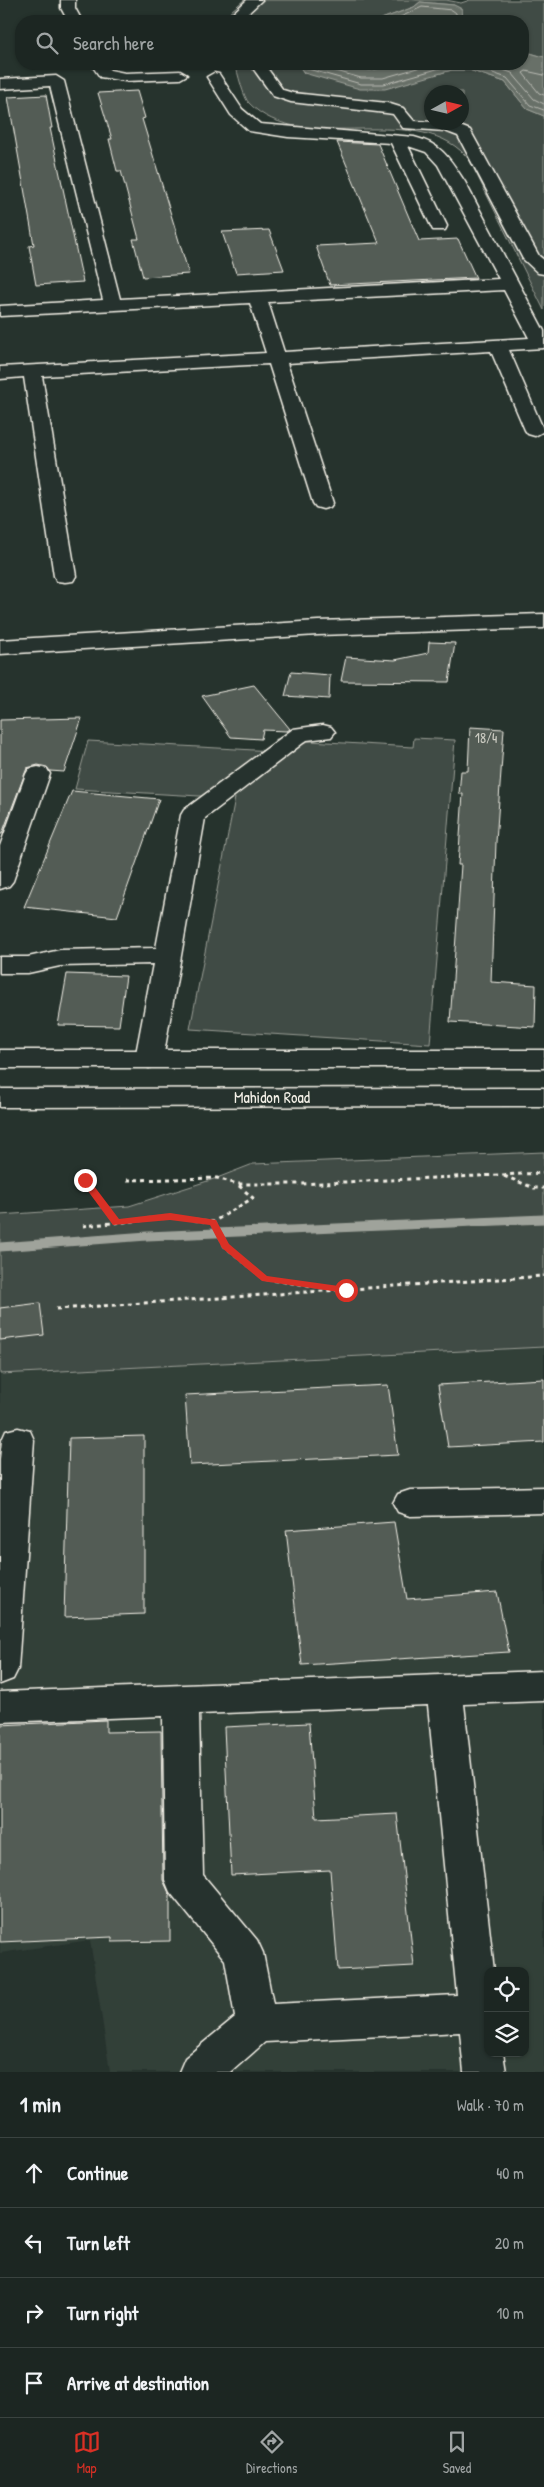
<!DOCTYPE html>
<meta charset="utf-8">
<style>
:root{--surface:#1c2622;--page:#252e2a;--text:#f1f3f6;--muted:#a0a5a5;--line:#3a4340;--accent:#d93025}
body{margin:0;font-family:"Patrick Hand",sans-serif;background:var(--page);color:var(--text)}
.controls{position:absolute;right:15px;bottom:15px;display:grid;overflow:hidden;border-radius:10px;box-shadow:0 1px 4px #0004}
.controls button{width:45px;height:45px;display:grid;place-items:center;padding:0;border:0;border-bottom:1px solid var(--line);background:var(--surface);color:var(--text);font:25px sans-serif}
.compass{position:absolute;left:424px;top:85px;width:45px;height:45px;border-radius:50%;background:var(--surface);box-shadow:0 1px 4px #0004;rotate:82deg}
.stop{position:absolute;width:15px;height:15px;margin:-11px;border:4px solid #d93025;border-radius:50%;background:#fff}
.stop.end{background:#d93025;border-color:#fff;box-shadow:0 1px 5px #0008}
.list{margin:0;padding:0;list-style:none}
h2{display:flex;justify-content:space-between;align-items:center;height:65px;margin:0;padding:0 20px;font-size:21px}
h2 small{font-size:16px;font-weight:400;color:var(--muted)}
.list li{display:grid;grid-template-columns:32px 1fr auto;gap:15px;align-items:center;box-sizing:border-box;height:70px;padding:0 20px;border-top:1px solid var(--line)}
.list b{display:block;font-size:19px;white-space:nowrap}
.list em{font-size:16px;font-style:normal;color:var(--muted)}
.icon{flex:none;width:28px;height:28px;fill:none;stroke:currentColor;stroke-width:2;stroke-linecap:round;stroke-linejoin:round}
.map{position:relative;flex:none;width:544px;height:2072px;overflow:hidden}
.search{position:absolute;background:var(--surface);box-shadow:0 1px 4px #0004;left:15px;right:15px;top:15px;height:55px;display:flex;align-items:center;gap:12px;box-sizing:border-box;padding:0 18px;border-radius:20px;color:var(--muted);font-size:19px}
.sheet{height:345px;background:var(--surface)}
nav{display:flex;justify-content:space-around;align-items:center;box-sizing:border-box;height:70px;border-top:1px solid var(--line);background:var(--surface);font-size:14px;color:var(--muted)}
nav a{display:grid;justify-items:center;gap:2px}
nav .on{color:var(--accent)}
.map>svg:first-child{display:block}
.built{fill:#333f39;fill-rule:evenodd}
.green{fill:#414b45;stroke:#9a9e96;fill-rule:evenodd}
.water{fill:#676f68;stroke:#9fa39b}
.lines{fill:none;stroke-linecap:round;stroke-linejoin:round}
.shore{stroke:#bcbdb5;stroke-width:1}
.stream{stroke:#9fa39b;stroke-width:9}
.building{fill:#525c55;stroke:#f4f1e8}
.minor-casing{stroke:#f4f1e8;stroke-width:3}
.major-casing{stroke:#f4f1e8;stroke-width:3}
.path{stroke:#f4f1e8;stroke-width:3;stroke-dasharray:4 4;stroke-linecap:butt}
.minor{fill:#26332d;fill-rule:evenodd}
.major{fill:#26332d;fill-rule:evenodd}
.route{fill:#d93025}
.labels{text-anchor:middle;stroke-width:4;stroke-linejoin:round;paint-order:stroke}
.number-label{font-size:14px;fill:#ccccc3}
.street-label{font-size:16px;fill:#f4f1e8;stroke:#26332d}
</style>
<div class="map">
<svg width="544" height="2072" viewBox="0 0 544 2072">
<rect width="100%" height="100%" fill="#26332d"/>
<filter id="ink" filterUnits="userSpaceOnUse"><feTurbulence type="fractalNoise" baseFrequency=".02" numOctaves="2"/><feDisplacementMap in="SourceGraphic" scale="10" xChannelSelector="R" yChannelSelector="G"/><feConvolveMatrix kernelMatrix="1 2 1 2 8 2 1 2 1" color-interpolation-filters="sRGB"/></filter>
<g filter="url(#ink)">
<path class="built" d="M544 1347V2072H110L90 1940 0 1953V1374ZM488 1971H525V2053H488Z"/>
<path class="green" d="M244 0H446L461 3 470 0H544V57L523 51V21H463L454 5 420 2 414 7 376 21H229L231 11Z
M235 64H298L304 73 433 75 452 70H469L505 82 527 109 544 116V310L470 161C423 97 302 159 249 103 243 97 238 73 235 64ZM432 92H462V122H432Z
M414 738 455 740 430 1044 190 1029 235 798 75 789 88 741 273 751 275 739 413 747Z
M544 1152V1347L0 1374V1215L129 1206 217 1178 253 1164Z"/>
<path class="water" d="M420 2 454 5 462 9 461 20 463 21H376L414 7Z
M523 51 544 57V116L527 109 505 82 469 70H452L385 89H360L304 73 298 64H523Z"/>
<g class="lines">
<path class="shore" d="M392 21 422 7 452 10 456 13V21
M304 64 308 69 361 84H384L451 65H470L507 78 530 105 544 110
M311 64 361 78H383L431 64
M334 64 370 70 405 64
M486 64 512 73 534 99 544 104
M544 75 526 71 523 73 539 93 544 95"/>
<path class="stream" d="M0 1247 147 1236 544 1219"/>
</g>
<path class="building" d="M137 91 145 118 142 119 189 274 143 277 133 239H139L121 171H117L109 139H112L98 93Z
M46 95 52 128H50L83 282 36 285 29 246 34 245 8 97Z
M337 142 378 144 419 241 458 239 476 278 330 285 316 246 379 243Z
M269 230 284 270 236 273 222 232Z
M429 642 455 643 449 682 341 681 346 657 395 660 428 653Z
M291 672 330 675 329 699 285 696Z
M254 685 290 729 287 731 263 730 261 739 231 737 202 696Z
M82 718 64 772 50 771 47 767 38 765 27 768 2 834H0V720Z
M470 727 504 729 496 842 491 982 536 985 535 1027 450 1022 461 865H458L463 794H459L461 771H468Z
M72 791 159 799 117 917 24 907Z
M67 974 126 976 119 1026 58 1025Z
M40 1303 44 1335 0 1340V1308Z
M544 1379V1442L448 1447 438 1385Z
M388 1385 398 1455 190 1465 185 1395Z
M144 1436V1614L64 1617 69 1438Z
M394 1522 407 1599 497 1592 509 1652 302 1665 286 1530Z
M106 1720V1732L161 1731 163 1880 170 1895V1941L112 1942V1937L0 1942V1725Z
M309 1723 316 1818 397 1814 414 1966 338 1970 330 1870 231 1875 224 1727Z"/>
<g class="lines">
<g class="minor-casing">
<path id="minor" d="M61 0H75V8L82 21H68L61 8Z
M247 0H262L244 17 246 21H232L230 16Z
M91 64H105L110 70 125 73 180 71 187 75 180 79 125 81 100 77Z
M250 64H264L283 90 293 93 387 103 403 108 414 121 452 123 470 130 539 256 544 260V274L538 273 523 259 458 136 445 131 403 128 393 114 386 113 291 102 273 96Z
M214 73 219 74 242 109 260 124 414 137C442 144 450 159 465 182L544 331V348L509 350 544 431 535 436 528 434 525 430 491 351 287 363 333 503 330 507 323 509 316 507 313 503 269 364 42 376 76 576 73 581 65 582 57 581 54 576 24 377 0 379V367L266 353 250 303 0 316V306L103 300 50 86 0 89V79L56 76 64 81 120 299 499 279 438 165 426 152 408 146 447 226 445 230H433L431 226 391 143 288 137 249 131 231 115 207 77ZM504 290 529 338 284 352 268 302Z
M544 614V628L318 635 0 654V640L318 621Z
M323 725 331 727 335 732 331 737 307 740 205 818 163 1059 159 1065 149 1068 139 1065 135 1059 153 964 60 966 28 973H0V957H28L60 950 156 948 181 815 184 810 293 729Z
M38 767 47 769 50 774 13 881 9 886 0 889V846L26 774 29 769Z
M18 1428 30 1431 34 1440 18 1669 13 1679 0 1684V1459L2 1440 6 1431Z
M544 1487V1513L410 1516 398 1512 393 1503 398 1494 410 1490Z
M544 1671V1701L464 1704 494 1971H488V2053H503L506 2072H464L460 2032 265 2042 231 2072H179L185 2058 235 2017 225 1960 170 1892 165 1880 163 1716 0 1722V1692ZM428 1705 457 1995 273 2004 263 1953 257 1940 203 1875 199 1714Z"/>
</g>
<g class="major-casing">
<path id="major" d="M0 1050H544V1068H0Z
M544 1088V1106L0 1107V1089Z"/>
</g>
<path class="path" d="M504 1176 534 1188H544
M127 1180 217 1178 237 1184
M85 1181 116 1222
M213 1222 225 1246 265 1279 338 1289
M83 1226 170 1217 213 1222 253 1198 237 1184H300L544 1173
M56 1309 544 1276"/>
<use href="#minor" class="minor"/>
<use href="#major" class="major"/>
</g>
</g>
<path class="route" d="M82 1178H88L119 1219 170 1213 216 1220 229 1244 267 1276 346 1287 351 1290 346 1293 262 1281 222 1248 210 1225 170 1220 113 1225 82 1183Z"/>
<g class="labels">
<g class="number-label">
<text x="486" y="743">18/4</text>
</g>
<g class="street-label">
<text x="272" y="1103">Mahidon Road</text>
</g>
</g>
</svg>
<div class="controls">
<button><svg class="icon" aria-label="locate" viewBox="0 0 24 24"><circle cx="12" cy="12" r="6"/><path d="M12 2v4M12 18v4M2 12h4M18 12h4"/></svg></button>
<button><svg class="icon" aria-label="layers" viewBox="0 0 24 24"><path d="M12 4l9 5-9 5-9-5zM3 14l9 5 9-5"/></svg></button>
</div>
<svg class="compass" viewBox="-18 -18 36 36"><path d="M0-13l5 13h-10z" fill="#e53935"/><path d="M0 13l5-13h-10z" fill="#a0a5a5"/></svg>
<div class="stop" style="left:346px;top:1290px"></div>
<div class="stop end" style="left:85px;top:1180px"></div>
<div class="search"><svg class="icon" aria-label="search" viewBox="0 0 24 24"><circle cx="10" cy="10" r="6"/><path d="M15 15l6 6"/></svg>Search here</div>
</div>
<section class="sheet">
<h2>1 min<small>Walk · 70 m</small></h2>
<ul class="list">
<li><svg class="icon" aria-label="ahead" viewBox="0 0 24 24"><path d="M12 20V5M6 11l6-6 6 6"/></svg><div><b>Continue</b></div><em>40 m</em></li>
<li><svg class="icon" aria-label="left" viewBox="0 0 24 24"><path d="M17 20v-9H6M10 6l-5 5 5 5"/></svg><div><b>Turn left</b></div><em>20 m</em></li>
<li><svg class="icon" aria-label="right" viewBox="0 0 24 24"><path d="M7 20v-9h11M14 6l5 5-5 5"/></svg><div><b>Turn right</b></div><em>10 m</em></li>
<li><svg class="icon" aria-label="arrive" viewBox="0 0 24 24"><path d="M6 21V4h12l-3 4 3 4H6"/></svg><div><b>Arrive at destination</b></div></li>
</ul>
</section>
<nav>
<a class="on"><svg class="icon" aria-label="map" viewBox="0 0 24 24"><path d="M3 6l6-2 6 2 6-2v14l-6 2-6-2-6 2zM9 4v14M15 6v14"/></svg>Map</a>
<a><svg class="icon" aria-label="directions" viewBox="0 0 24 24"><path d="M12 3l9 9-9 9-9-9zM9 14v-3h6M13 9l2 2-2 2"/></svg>Directions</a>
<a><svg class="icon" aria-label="saved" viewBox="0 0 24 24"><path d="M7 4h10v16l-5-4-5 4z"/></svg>Saved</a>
</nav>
